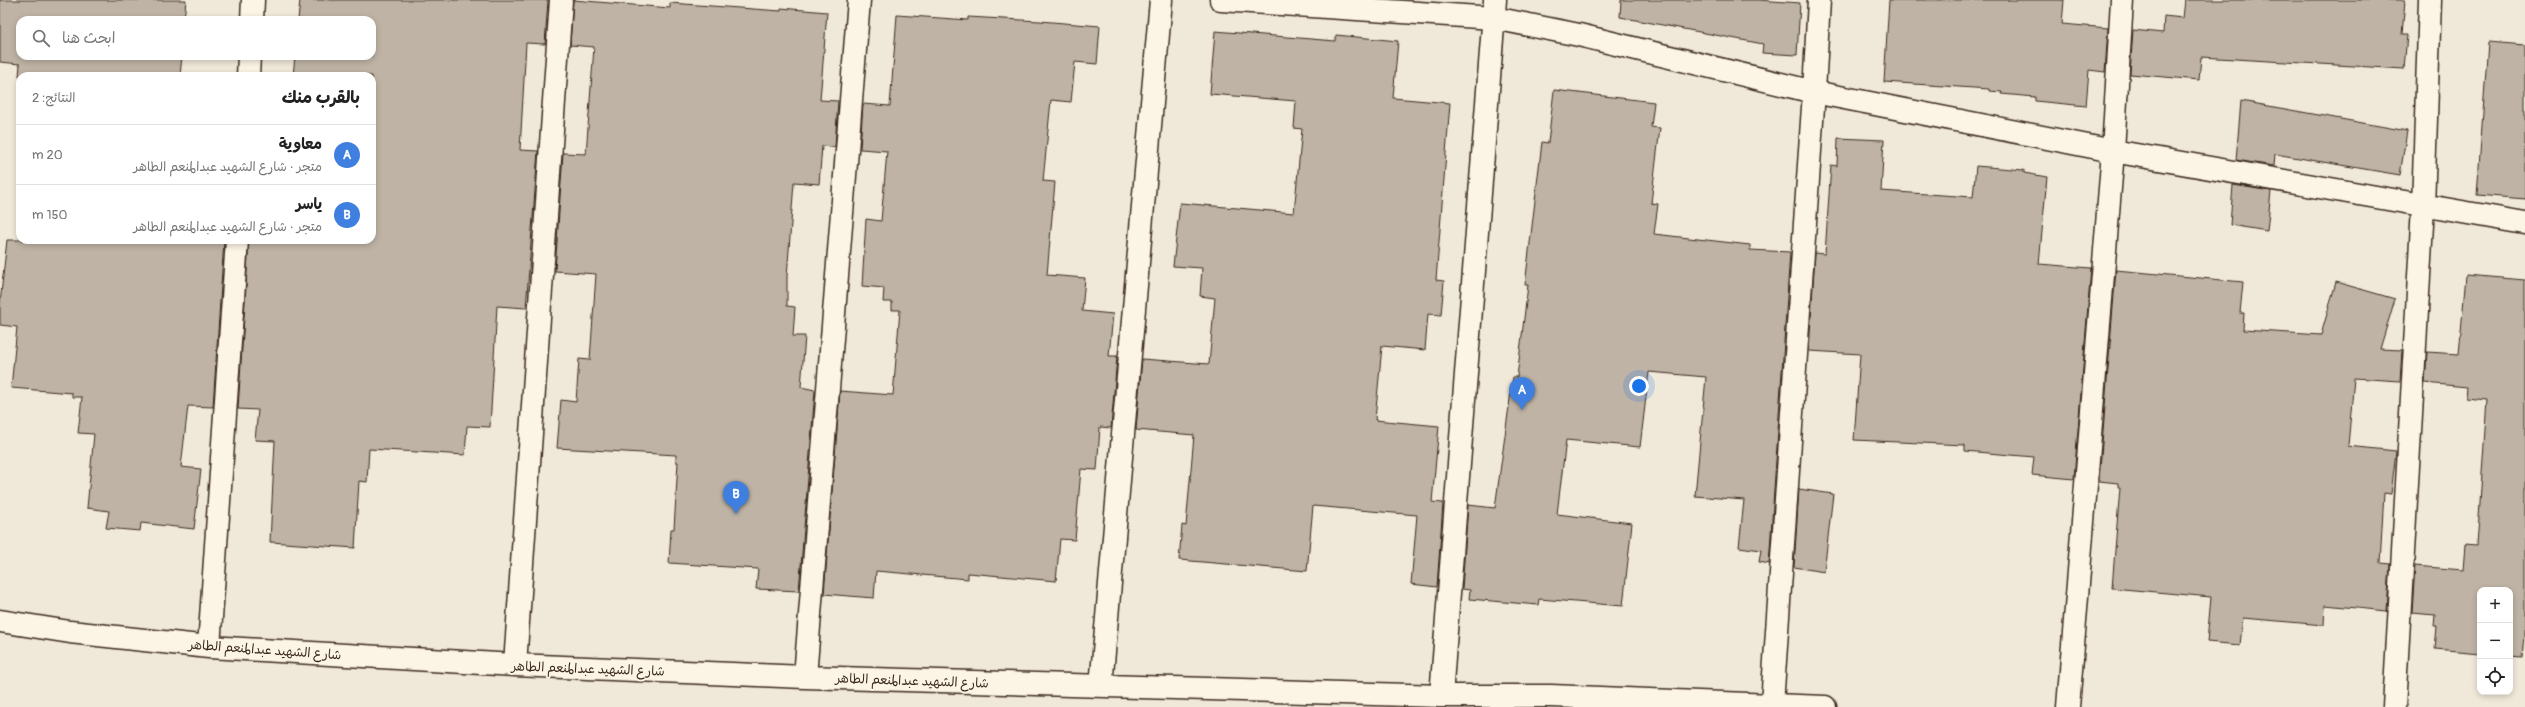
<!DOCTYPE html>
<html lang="ar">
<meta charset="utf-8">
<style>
:root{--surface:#fff;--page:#f6f6f6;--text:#222;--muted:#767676;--line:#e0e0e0;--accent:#3b2a1e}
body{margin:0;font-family:Pangolin,"Playpen Sans Arabic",sans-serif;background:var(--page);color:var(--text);direction:rtl}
.controls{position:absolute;right:12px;bottom:12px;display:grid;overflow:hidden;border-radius:8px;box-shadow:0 2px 6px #0003}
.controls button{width:36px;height:36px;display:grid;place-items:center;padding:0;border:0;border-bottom:1px solid var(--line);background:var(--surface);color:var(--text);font:20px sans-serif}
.you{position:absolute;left:1639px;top:386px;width:14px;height:14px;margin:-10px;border:3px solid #fff;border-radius:50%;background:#1a73e8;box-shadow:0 0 0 6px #1a73e833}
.badge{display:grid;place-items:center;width:26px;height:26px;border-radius:50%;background:var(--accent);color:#fff;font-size:13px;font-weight:700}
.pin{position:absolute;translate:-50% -33px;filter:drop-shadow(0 1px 2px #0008)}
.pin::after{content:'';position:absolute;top:21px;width:14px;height:12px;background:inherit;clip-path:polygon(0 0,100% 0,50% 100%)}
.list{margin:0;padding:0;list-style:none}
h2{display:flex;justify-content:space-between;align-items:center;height:52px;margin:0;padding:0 16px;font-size:17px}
h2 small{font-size:13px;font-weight:400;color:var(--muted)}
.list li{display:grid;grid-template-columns:26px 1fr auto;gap:12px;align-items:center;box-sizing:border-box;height:60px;padding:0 16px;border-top:1px solid var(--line)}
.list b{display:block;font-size:15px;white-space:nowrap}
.list p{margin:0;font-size:13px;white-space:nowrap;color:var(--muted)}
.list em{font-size:13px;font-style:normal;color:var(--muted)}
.icon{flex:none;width:22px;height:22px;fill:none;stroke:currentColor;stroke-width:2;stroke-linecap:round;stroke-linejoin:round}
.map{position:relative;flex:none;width:2525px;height:707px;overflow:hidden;direction:ltr}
.search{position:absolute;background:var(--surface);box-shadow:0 2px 6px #0003;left:16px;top:16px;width:360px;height:44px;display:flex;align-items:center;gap:10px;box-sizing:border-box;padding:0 14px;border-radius:12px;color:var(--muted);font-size:15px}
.panel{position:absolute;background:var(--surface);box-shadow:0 2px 6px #0003;left:16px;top:72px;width:360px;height:172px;border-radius:12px;direction:rtl}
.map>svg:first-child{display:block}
.building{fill:#beb3a4;stroke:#3b2a1e}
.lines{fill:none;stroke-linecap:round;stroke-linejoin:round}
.minor-casing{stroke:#3b2a1e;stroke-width:25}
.minor{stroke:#fcf5e5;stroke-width:22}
.labels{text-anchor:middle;stroke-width:3.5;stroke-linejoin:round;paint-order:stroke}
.street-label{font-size:13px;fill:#3b2a1e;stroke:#fcf5e5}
</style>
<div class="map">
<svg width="2525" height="707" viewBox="0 0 2525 707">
<rect width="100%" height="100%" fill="#f0e9d9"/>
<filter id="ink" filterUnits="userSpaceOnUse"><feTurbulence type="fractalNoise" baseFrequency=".025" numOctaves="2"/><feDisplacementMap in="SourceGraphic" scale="8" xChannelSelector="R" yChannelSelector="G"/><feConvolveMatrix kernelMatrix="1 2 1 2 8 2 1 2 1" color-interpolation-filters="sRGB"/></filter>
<g filter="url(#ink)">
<path class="building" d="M0 0H186L184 20H20V56H182L180 76H19L20 64 0 62Z
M300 0H548L545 44 526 43 520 150 538 151 526 308 497 306 490 427 467 426 465 455 369 449 367 482 359 481 355 548 270 542 275 441 255 440 258 410 238 409 249 240H372V76H293L295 56H372V20H298Z
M573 0 670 8V3L781 11V8L827 12 820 100 838 101 835 147 822 146 819 184 794 182 787 277V306L795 307 793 336H805L801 387 815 390 799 591 756 589 758 569 669 563 671 529H674L678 462H676V455L557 448 561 400 576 402 579 359 590 360 596 274 555 271 563 153 586 154 594 47 570 45Z
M1621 0H1758L1800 3 1797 55 1762 53 1763 44 1620 17Z
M1889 0H2064L2062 24 2108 28 2105 72 2089 70 2086 106 2035 101V97L2001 94 2002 92 1989 91V89L1884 82Z
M2185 0H2405L2402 35H2407L2404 69 2201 57 2199 80 2130 74 2133 30 2163 33 2164 16 2183 18Z
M897 15 968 20V17L1040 21 1100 26 1097 64 1075 62 1071 102 1051 100 1043 181 1055 182 1047 275 1085 278 1082 311 1113 314 1109 356H1117L1111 428 1100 427 1097 470 1081 469 1075 540 1060 539 1056 581 968 573V579L876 571 874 598 824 594 840 391 893 395 900 310H892V302H883L884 288 862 286 866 219 881 221 887 151 860 149 863 104 890 106Z
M1215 31 1335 41 1336 35 1398 41 1393 98 1450 103 1436 280 1444 281 1441 315 1428 314 1425 350 1382 346 1375 420 1439 426 1432 502 1443 503 1437 587 1411 584 1417 515 1313 506 1307 571 1179 560 1182 525 1186 526 1194 435 1136 430 1142 359 1209 364 1215 298 1200 296 1202 268 1173 266 1180 203 1294 213 1302 129 1294 128 1296 101 1210 94Z
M2488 42 2525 45V199L2477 195Z
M1554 90 1654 102 1651 127 1660 128 1651 203 1658 204 1654 234 1750 245V250L1790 252 1769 564 1759 562 1761 550 1739 547 1744 500 1695 496 1706 377 1649 372 1640 447 1566 440 1557 514 1632 523 1623 606 1539 599 1538 605 1469 599 1470 590 1462 589 1468 505 1495 508 1513 377H1517L1528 285H1525L1542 142 1548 143Z
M2241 101 2407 131 2400 175 2275 154 2274 166 2236 160Z
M1838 138 1884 140 1881 191 1973 197 1976 166 2024 170V173L2047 177 2039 264 2091 268 2074 479 2032 475 2034 457 1965 451V445L1854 440 1860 354 1809 351 1815 253 1825 254 1831 165 1837 166Z
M2233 185 2271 191 2267 231 2230 225Z
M7 240H224L213 407 188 406 181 467 201 469 194 529 141 523 140 531 106 528 109 511 87 508 94 434 78 433 82 397H72V393L11 388 17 327 0 325V303Z
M2116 270 2243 282 2240 313H2244L2243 330 2321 335 2336 282 2395 299 2380 349 2402 350 2400 381 2354 378 2348 446 2396 451 2391 494 2384 493 2380 563 2390 564 2387 611 2325 605 2324 625 2243 618 2240 645 2207 642 2211 597 2112 588 2120 487H2118V483L2099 481Z
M2466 275 2525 280V637L2523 657 2510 656V590H2480V653L2435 649 2437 626H2434L2435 615 2412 613 2415 566 2463 570 2465 545 2477 546 2487 400 2466 398 2467 387 2425 383 2427 352 2459 354Z
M1799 489 1833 494 1824 572 1794 567Z"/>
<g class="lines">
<g class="minor-casing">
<path id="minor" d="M1221 0 1494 18 1579 35 1814 92 2113 151 2525 223
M252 20 253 0
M248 76 249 56
M0 621 70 632 209 647 515 665 805 677 1441 696H1551L1825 707
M209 647 237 240
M515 665 561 0
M805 677 859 0
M1101 686 1161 0
M1441 696 1495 0
M1772 704 1814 92 1819 0
M2068 707 2113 151 2122 0
M2394 707 2423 207 2430 0"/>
</g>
<use href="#minor" class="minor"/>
</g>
</g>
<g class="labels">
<g class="street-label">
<text transform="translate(265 649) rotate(4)" y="5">شارع الشهيد عبدالمنعم الطاهر</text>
<text transform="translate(588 668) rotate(2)" y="5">شارع الشهيد عبدالمنعم الطاهر</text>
<text transform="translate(912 680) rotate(2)" y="5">شارع الشهيد عبدالمنعم الطاهر</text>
</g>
</g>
</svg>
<div class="controls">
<button>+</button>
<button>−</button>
<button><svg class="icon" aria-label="locate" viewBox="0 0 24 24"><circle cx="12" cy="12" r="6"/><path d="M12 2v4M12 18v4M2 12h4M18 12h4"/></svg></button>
</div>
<div class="you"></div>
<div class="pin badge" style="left:1522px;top:410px;background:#3f7fe0">A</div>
<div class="pin badge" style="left:736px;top:514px;background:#3f7fe0">B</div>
<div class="search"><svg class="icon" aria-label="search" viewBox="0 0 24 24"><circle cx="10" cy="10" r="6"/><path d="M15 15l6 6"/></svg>ابحث هنا</div>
<section class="panel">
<h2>بالقرب منك<small>النتائج: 2</small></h2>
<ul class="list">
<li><span class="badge" style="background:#3f7fe0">A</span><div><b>معاوية</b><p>متجر · شارع الشهيد عبدالمنعم الطاهر</p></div><em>20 m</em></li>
<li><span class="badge" style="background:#3f7fe0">B</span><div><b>ياسر</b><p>متجر · شارع الشهيد عبدالمنعم الطاهر</p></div><em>150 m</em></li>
</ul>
</section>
</div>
